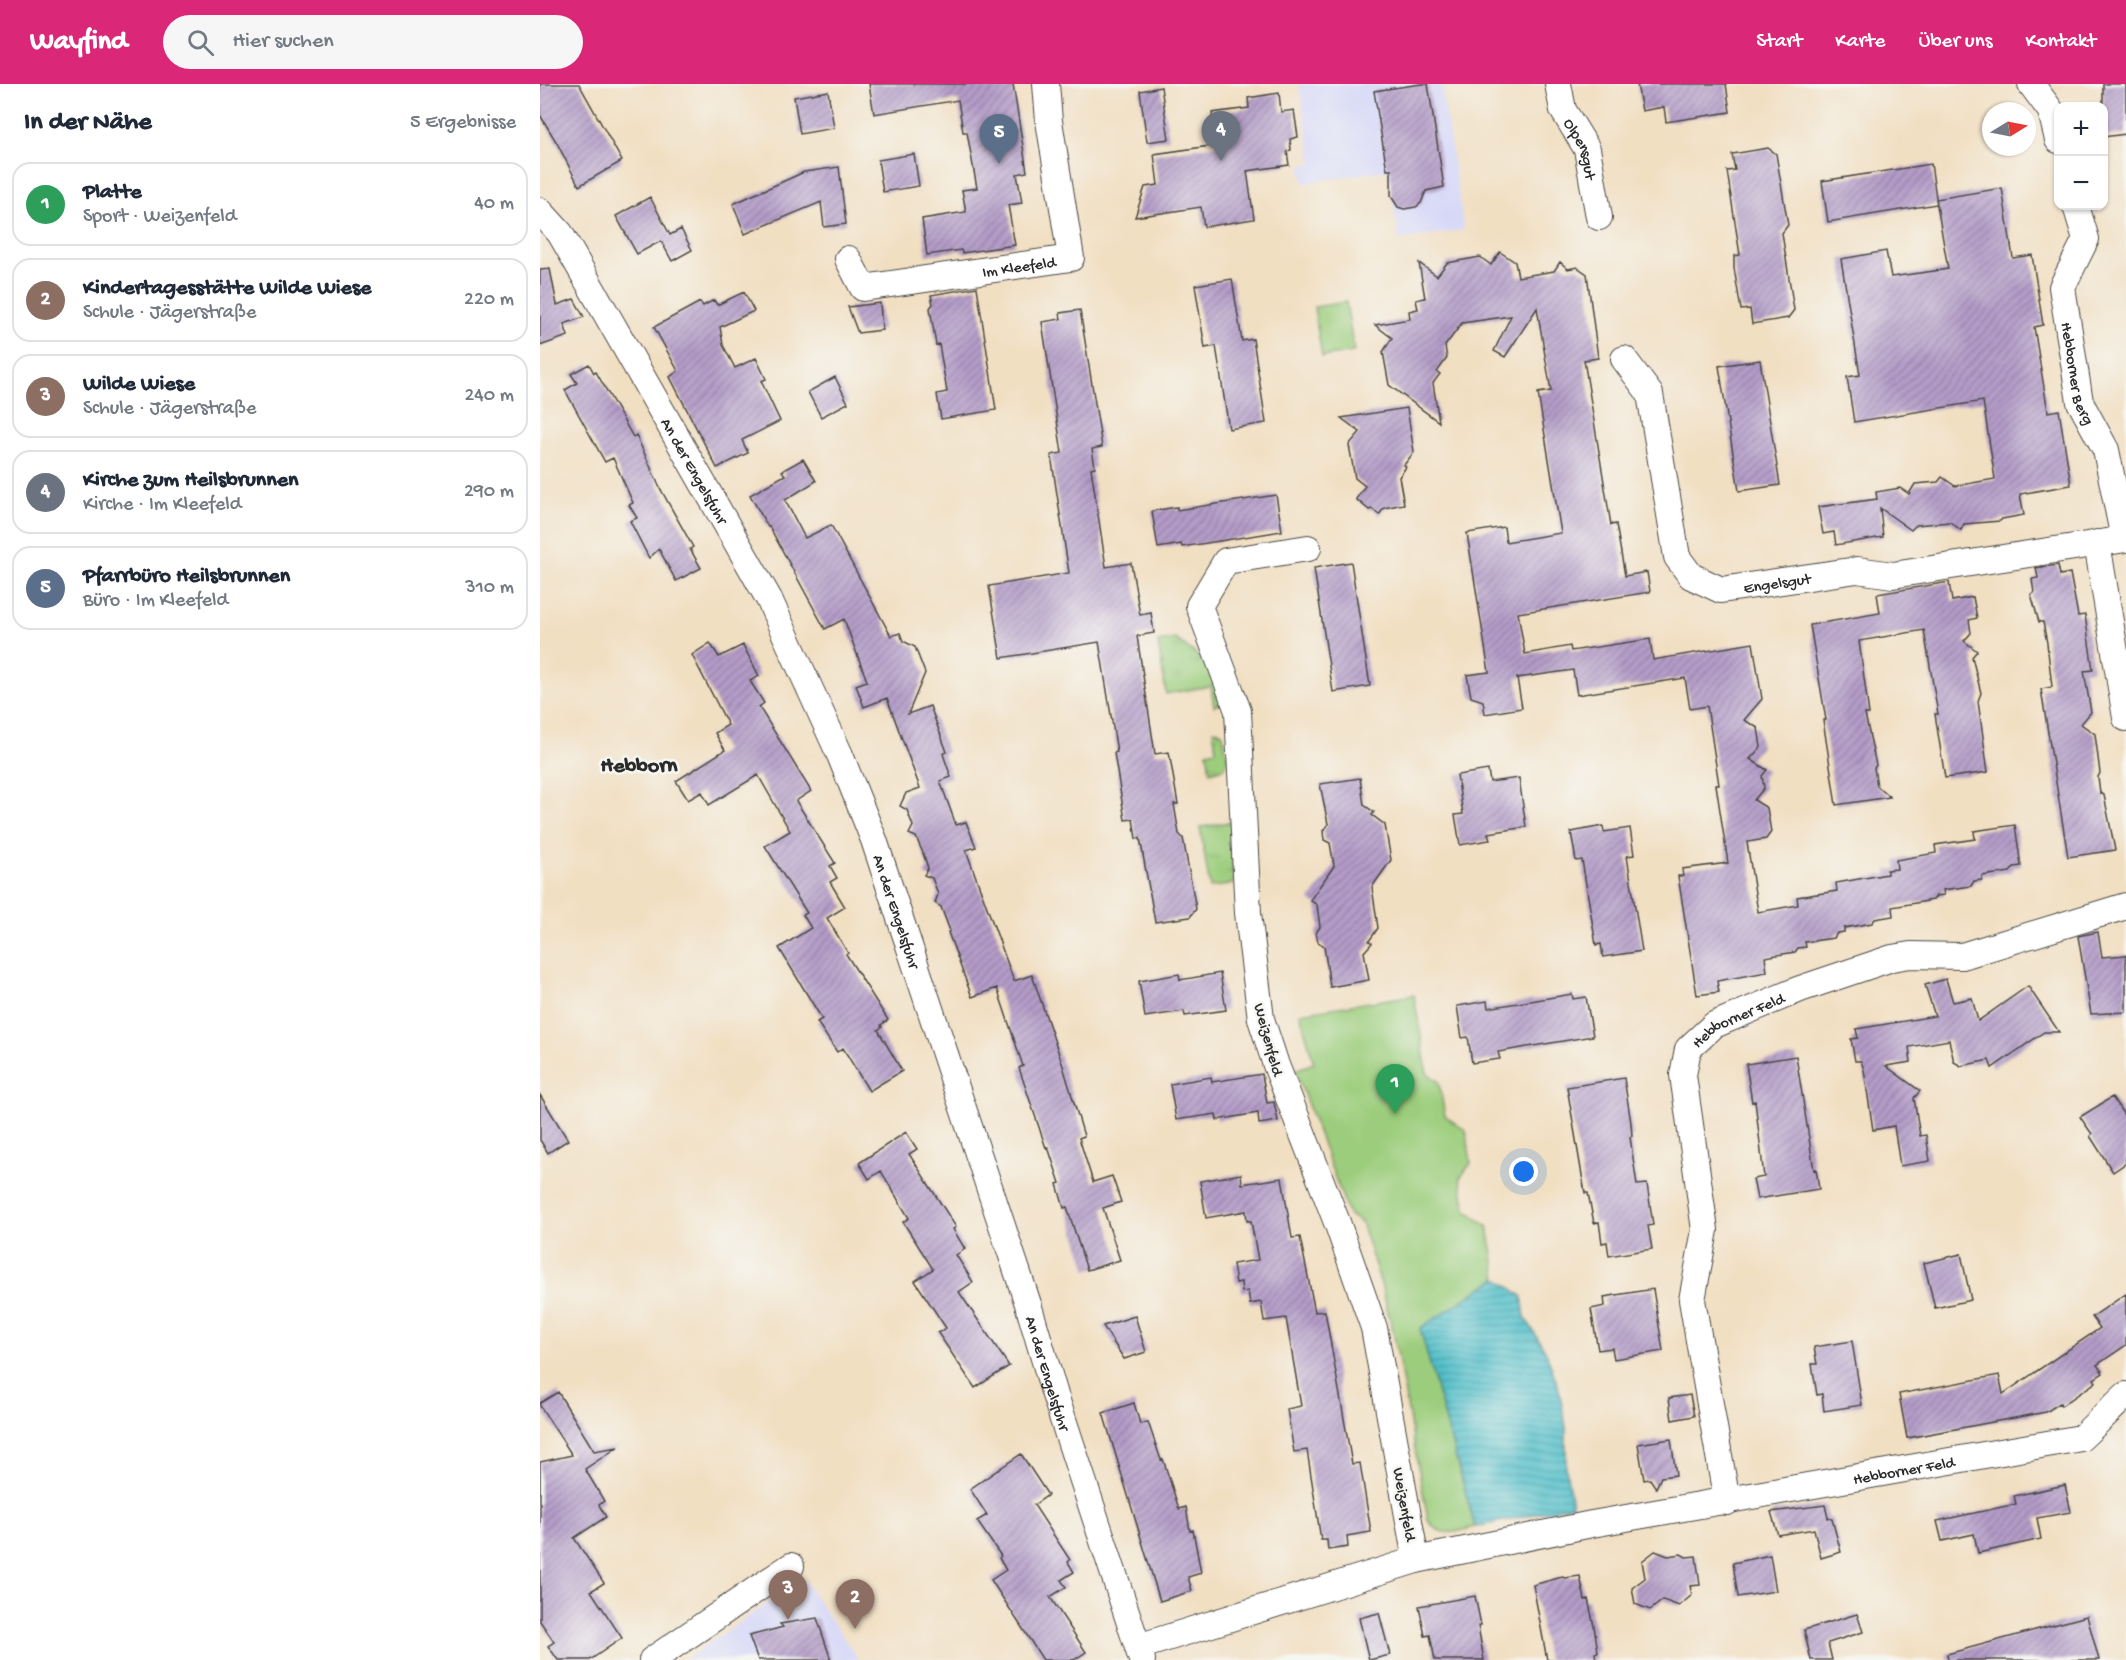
<!DOCTYPE html>
<html lang="de">
<meta charset="utf-8">
<style>
:root{--surface:#fff;--page:#f6f6f7;--text:#1f2937;--muted:#747a83;--line:#e0e1e3;--accent:#db2777}
body{margin:0;font-family:"Gochi Hand",sans-serif;background:var(--page);color:var(--text)}
.controls{position:absolute;right:18px;top:18px;display:grid;overflow:hidden;border-radius:12px;box-shadow:0 2px 4px #0004}
.controls button{width:54px;height:54px;display:grid;place-items:center;padding:0;border:0;border-bottom:2px solid var(--line);background:var(--surface);color:var(--text);font:30px sans-serif}
.compass{position:absolute;left:1442px;top:18px;width:54px;height:54px;border-radius:50%;background:var(--surface);box-shadow:0 2px 4px #0004;rotate:80deg}
.you{position:absolute;left:984px;top:1088px;width:21px;height:21px;margin:-15px;border:4px solid #fff;border-radius:50%;background:#1a73e8;box-shadow:0 0 0 9px #1a73e833}
.badge{display:grid;place-items:center;width:39px;height:39px;border-radius:50%;background:var(--accent);color:#fff;font-size:20px;font-weight:700}
.pin{position:absolute;translate:-50% -50px;filter:drop-shadow(0 2px 3px #0008)}
.pin::after{content:'';position:absolute;top:32px;width:21px;height:18px;background:inherit;clip-path:polygon(0 0,100% 0,50% 100%)}
.list{margin:0;padding:0;list-style:none}
h2{display:flex;justify-content:space-between;align-items:center;height:78px;margin:0;padding:0 24px;font-size:26px}
h2 small{font-size:20px;font-weight:400;color:var(--muted)}
.list li{display:grid;grid-template-columns:39px 1fr auto;gap:18px;align-items:center;box-sizing:border-box;height:84px;margin:0 12px 12px;padding:0 12px;border:2px solid var(--line);border-radius:18px}
.list b{display:block;font-size:22px;white-space:nowrap}
.list p{margin:0;font-size:20px;white-space:nowrap;color:var(--muted)}
.list em{font-size:20px;font-style:normal;color:var(--muted)}
.icon{flex:none;width:33px;height:33px;fill:none;stroke:currentColor;stroke-width:2;stroke-linecap:round;stroke-linejoin:round}
.map{position:relative;flex:none;width:1586px;height:1576px;overflow:hidden}
header{display:flex;align-items:center;gap:36px;box-sizing:border-box;height:84px;padding:0 30px;background:var(--accent);color:#fff}
header strong{font-size:28px}
nav{display:flex;gap:33px;margin-inline-start:auto;font-size:21px}
.search{width:420px;height:54px;background:var(--page);display:flex;align-items:center;gap:15px;box-sizing:border-box;padding:0 21px;border-radius:33px;color:var(--muted);font-size:22px}
main{display:flex}
aside{flex:1;background:var(--surface)}
.map>svg:first-child{display:block}
.built{fill:#d6d7f8}
.grass{fill:url(#grass-tufts);stroke:#647c54;stroke-width:1.5}
.green{fill:#9ccd7c;stroke:#647c54;stroke-width:1.5}
.water{fill:url(#water-rules);stroke:#3e767a;stroke-width:1.5}
.building{fill:url(#building-hatch)}
.lines{fill:none;stroke-linecap:round;stroke-linejoin:round}
.minor-casing{stroke:#494642;stroke-width:28}
.minor{stroke:#fff;stroke-width:26}
.labels{text-anchor:middle;stroke-width:5;stroke-linejoin:round;paint-order:stroke}
.street-label{font-size:16px;fill:#2b2b2b;stroke:#f6f6f2}
.district-label{font-size:22px;font-weight:bold;fill:#2b2b2b;stroke:#f6f6f2}
</style>
<header>
<strong>Wayfind</strong>
<div class="search"><svg class="icon" aria-label="search" viewBox="0 0 24 24"><circle cx="10" cy="10" r="6"/><path d="M15 15l6 6"/></svg>Hier suchen</div>
<nav><a>Start</a><a>Karte</a><a>Über uns</a><a>Kontakt</a></nav>
</header>
<main>
<aside>
<h2>In der Nähe<small>5 Ergebnisse</small></h2>
<ul class="list">
<li><span class="badge" style="background:#2e9e5b">1</span><div><b>Platte</b><p>Sport · Weizenfeld</p></div><em>40 m</em></li>
<li><span class="badge" style="background:#8d6e63">2</span><div><b>Kindertagesstätte Wilde Wiese</b><p>Schule · Jägerstraße</p></div><em>220 m</em></li>
<li><span class="badge" style="background:#8d6e63">3</span><div><b>Wilde Wiese</b><p>Schule · Jägerstraße</p></div><em>240 m</em></li>
<li><span class="badge" style="background:#6b7280">4</span><div><b>Kirche zum Heilsbrunnen</b><p>Kirche · Im Kleefeld</p></div><em>290 m</em></li>
<li><span class="badge" style="background:#5c6f8a">5</span><div><b>Pfarrbüro Heilsbrunnen</b><p>Büro · Im Kleefeld</p></div><em>310 m</em></li>
</ul>
</aside>
<div class="map">
<svg width="1586" height="1576" viewBox="0 0 1586 1576">
<defs>
<pattern id="grass-tufts" width="24" height="20" patternUnits="userSpaceOnUse" patternTransform="scale(1.5)"><rect width="24" height="20" fill="#9ccd7c"/><path d="M3 7l-1-3M5 7V3M7 7l1-3M15 17l-1-3M17 17v-4M19 17l1-3" fill="none" stroke="#87b06b"/></pattern>
<pattern id="water-rules" width="6" height="5" patternUnits="userSpaceOnUse" patternTransform="scale(1.5)"><rect width="6" height="5" fill="#52c0ca"/><path d="M0 2.5h6" fill="none" stroke="#449ca4"/></pattern>
<pattern id="building-hatch" width="6" height="6" patternUnits="userSpaceOnUse" patternTransform="scale(1.5)"><rect width="6" height="6" fill="#b49cc8"/><path d="M-1 1l2-2M0 6l6-6M5 7l2-2" fill="none" stroke="#937fa3"/></pattern>
</defs>
<rect width="100%" height="100%" fill="#f6f6f2"/>
<filter id="ink" filterUnits="userSpaceOnUse"><feTurbulence type="fractalNoise" baseFrequency=".0167" numOctaves="2"/><feDisplacementMap in="SourceGraphic" scale="12" xChannelSelector="R" yChannelSelector="G"/><feConvolveMatrix kernelMatrix="1 2 1 2 8 2 1 2 1" color-interpolation-filters="sRGB"/></filter>
<filter id="wash" filterUnits="userSpaceOnUse"><feTurbulence type="fractalNoise" baseFrequency=".008" numOctaves="4" result="noise"/><feDisplacementMap in="SourceGraphic" scale="24" xChannelSelector="R" yChannelSelector="G"/><feGaussianBlur stdDeviation="1.35" result="paint"/><feColorMatrix in="noise" values="0 0 0 0 0 0 0 0 0 0 0 0 0 0 0 0 0 1.4 0 .05"/><feComposite in="paint" operator="in"/></filter>
<g filter="url(#wash)">
<rect width="100%" height="100%" fill="#f1dfc2"/>
<path class="built" d="M759 0H901L924 146 859 156 848 86 764 99 760 82 772 79Z
M263 1495 319 1576H145Z"/>
<path class="grass" d="M635 555C658 570 669 579 679 605L676 609 680 615 679 620 674 622 671 602 626 610 618 558Z
M673 646 679 647 683 650 688 677 684 684 670 688 667 668 676 666Z
M691 738 693 800 670 804 660 743Z"/>
<path class="green" d="M806 218 814 268 782 273 774 223Z
M874 911 887 989 899 998 905 1032 926 1047 931 1079 920 1094 926 1126 948 1143 957 1194 880 1244 935 1443C917 1448 900 1455 888 1436L854 1251 841 1200 821 1138 809 1131 755 986 774 979 760 929Z"/>
<path class="water" d="M957 1194 982 1212 985 1233 1006 1268 1019 1305 1026 1343V1384L1032 1422 935 1443 880 1244Z"/>
<g id="blocks">
<path class="building" d="M0 0H39L82 77 39 102 17 59 0 31Z
M329 0H473L487 88 477 90 482 119 468 121 475 161 422 169 421 166 387 171 382 135 426 128 422 106 437 104 427 48H423L418 16 334 30Z
M881 0H888L904 103 886 107 881 119 876 123 864 125 858 123 851 112V86H847L834 7Z
M1097 0H1186L1190 28 1126 38 1124 23 1102 27Z
M1563 0H1586V50L1563 53Z
M621 3 629 55 607 58 600 7Z
M288 7 294 44 260 50 254 13Z
M739 9 741 28 754 26 758 53 750 55 751 66 747 67 749 81 707 87 714 135 664 143 661 123 595 133 605 103 618 101 614 70 677 61 672 29 709 24 708 14Z
M1228 64 1236 70 1248 141 1242 149 1254 226 1248 234 1212 240 1210 225 1201 226 1194 184V172L1200 171 1187 87 1195 86 1192 70Z
M374 70 379 102 343 108 338 76Z
M1391 80 1397 120 1288 138 1282 97Z
M299 83 306 140 284 143 281 118 205 150 193 120 264 88Z
M1462 104 1473 174 1492 171 1503 241 1494 243 1508 328 1519 326 1531 401 1480 410 1484 431 1462 435 1460 437 1424 440 1421 446 1410 438 1376 441 1371 446 1340 424 1343 453 1296 461 1294 448 1283 450 1278 423 1337 415 1336 408 1360 404 1369 410 1375 400 1398 398 1402 393 1415 402 1455 395 1443 317 1314 338 1307 293 1320 291 1301 175 1346 167 1351 193 1408 185 1396 115Z
M110 113 130 151 141 145 152 166 132 177 121 157 97 170 76 132Z
M960 168 975 178 978 193 1014 187 1020 178 1028 185 1037 183 1047 190 1058 274 1044 276 1071 441 1076 440 1085 492 1107 488 1110 508 978 529 985 570 1030 562 1031 567 1110 555 1113 576 1213 559 1222 615 1204 636 1218 644 1221 663 1210 675 1227 686 1222 692 1224 704 1214 716 1227 724 1231 748 1226 755 1207 758 1218 828 1258 821 1257 813 1297 807 1296 799 1347 790V786L1357 785 1356 776 1396 769 1395 761 1435 755 1434 747 1475 741 1481 782 1474 783 1470 788 1442 792V796L1434 797 1431 802 1403 806 1404 811 1396 812 1393 816 1352 823 1353 832 1335 835 1332 839 1304 844V848L1297 849 1294 854 1265 858 1266 863 1258 864 1255 868 1225 873 1227 888 1177 897 1179 908 1157 911 1138 792H1143L1142 785 1188 779 1176 701H1179L1167 622 1150 625 1145 594 1037 611 1033 586 977 594 982 624 945 630 943 617 931 613 927 591 949 588 927 449 964 443 966 458 1021 449 998 309 1011 307 997 224 965 273 954 267 971 232 922 239 905 262 907 274 897 288 900 290 893 299 899 338 849 301 843 268 852 254 835 241 870 235 869 227 878 225 876 216 885 214 879 179 897 192 907 179 940 173 951 181Z
M10 185 17 221 34 215 44 233 24 240 28 252 0 262V186Z
M692 195 702 257 713 255 726 339 689 345 676 262 665 264 655 201Z
M437 203 456 326 401 335 397 310 407 308 399 260 396 261 390 224 393 220 391 211Z
M204 208 214 227 180 243 183 261 195 284 216 274 226 295 221 297 240 337 202 356 208 369 177 384 130 293 138 287 114 243 160 218 163 222 174 216 177 221Z
M340 219 342 246 318 249 308 223Z
M540 226 562 363 552 365 555 383 551 384 566 483 591 479 600 531 611 529 614 549 597 552 615 670 629 668 638 720H634L639 750 643 754 656 825 650 833 615 838 600 754 596 755 593 735 585 736 574 669 577 668 559 558 461 574 449 502 529 489 511 371 522 369 502 238 521 235 520 229Z
M1220 276 1240 401 1199 407 1179 282Z
M49 280 54 289 56 288 93 353 96 351 120 404 153 463 150 465 161 484 136 497 119 465 109 474 90 437 97 434 89 421 93 419 73 374 65 378 25 306 37 299 31 290Z
M295 293 308 319 281 333 268 308Z
M867 324 874 368 864 381 866 383 859 393 864 420 844 424 839 431 832 425 829 426 816 415 825 402 815 394 809 361 820 348 801 334Z
M263 375 276 397 245 416 265 454 291 441 351 552 360 549 363 557 375 563 385 589 368 630 390 622 407 668 403 670 411 693 400 697 416 741 426 738 436 763 426 766 474 897 492 891 523 982 544 1052 539 1054 553 1098 572 1092 581 1118 563 1124 580 1176 547 1186 527 1123 524 1124 517 1100 520 1099 508 1063 506 1064 483 996 479 984 483 982 457 904 432 913 408 848 410 847 401 823 395 819 398 810 392 794 384 791 388 784 383 769 376 753 369 750 373 742 367 726 360 722 366 709 380 704 347 614 324 623 316 601 327 597 304 535 285 545 229 442 228 443 210 411 245 391 242 387Z
M736 411 742 447 642 463 641 460 618 464 612 427 637 423V426Z
M811 478 830 602 793 608 774 484Z
M1518 481 1520 491 1530 489 1538 532 1545 531 1553 586 1544 587 1551 628 1541 640 1555 650 1560 689 1558 693 1560 709 1564 711 1575 766 1528 773 1501 605 1512 603 1507 559 1503 538H1499L1491 510 1494 509 1492 495 1498 494 1496 484Z
M1409 498 1412 517 1433 513 1437 534 1429 536 1431 549 1424 557 1437 567 1432 573 1441 609 1438 617 1448 688 1405 694 1395 630H1398L1384 546 1319 557 1329 630H1325L1336 681 1334 684 1337 702 1350 713 1296 721 1283 636H1286L1270 541 1340 529 1337 510Z
M170 559 179 573 203 561 219 592 210 597 224 619 219 623 271 707 256 717 295 779 290 782 297 794 290 798 305 823 287 834 308 869 306 870 348 936 341 941 342 943 338 946 362 987 329 1007 303 964 297 968 277 938 282 935 239 864 271 844 263 831 267 829 225 762 250 747 218 691 169 721 162 708 148 716 136 697 185 666 175 649 188 641 152 571Z
M948 686 950 698 979 694 986 743 948 749 950 756 920 761 915 731 923 730 917 691Z
M820 694 824 721 834 728 832 731 845 741 851 776 832 803 838 844 829 857 832 859 824 868 829 896 790 903 784 862 778 858 776 849 780 843 777 821 770 816 794 782 790 759 784 756 783 747 788 740 780 700Z
M1063 742 1064 748 1090 744 1094 771 1087 772 1102 867 1063 873 1061 860 1056 861 1042 776 1036 777 1031 748Z
M1558 848 1562 873 1586 871V928L1551 930 1538 852Z
M680 889 686 926 645 932 644 927 605 933 599 897 639 890 640 896Z
M1406 895 1413 918 1432 914 1438 937 1488 902 1519 948H1504L1452 984 1449 976 1421 982 1414 978 1409 956 1369 963 1371 978 1346 982 1380 1007 1374 1014 1380 1052 1386 1051 1390 1077 1360 1082 1354 1042 1333 1046 1324 986 1321 977H1315L1311 955 1318 954 1316 945 1395 932 1385 901Z
M1032 910 1033 915 1046 913 1053 952 958 968 960 975 932 979 928 953 922 954 917 922 947 917 948 924Z
M1256 972 1274 1086 1276 1085 1279 1105 1217 1115 1213 1095 1224 1093 1215 1017 1212 1018 1206 980Z
M722 990 727 1019 734 1018 738 1037 719 1040 718 1029 677 1036 676 1030 636 1036 630 1000 671 993 672 998Z
M1084 994 1091 1039 1092 1052 1090 1053 1097 1101 1107 1100 1113 1141 1108 1142 1112 1165 1069 1172 1067 1158 1062 1159 1059 1138 1054 1139 1048 1109H1045L1027 1003Z
M0 1011 28 1056 8 1069 0 1056Z
M1572 1013 1586 1034V1079L1573 1088 1550 1052 1552 1050 1540 1033Z
M366 1048 377 1065 369 1070 416 1143 413 1145 425 1165 416 1171 433 1198 419 1208 469 1282 435 1304 398 1249 406 1244 375 1197 393 1185 363 1138 369 1134 341 1087 329 1095 319 1079Z
M701 1090 702 1100 742 1094 752 1154 760 1153 775 1228 785 1227 812 1380 820 1379 831 1448 807 1452 808 1463 788 1466 787 1456H781L767 1366 754 1368 747 1325 761 1322 746 1234 724 1237 721 1218 710 1220 708 1207 702 1208 701 1198 696 1199 693 1180 718 1176 711 1137H707L706 1127 666 1134 660 1097Z
M1421 1170 1431 1216 1395 1224 1384 1179Z
M1113 1205 1123 1267 1074 1275 1072 1264 1058 1266 1051 1225 1065 1222 1064 1213Z
M1586 1210V1261L1557 1281 1563 1289 1554 1295 1556 1298 1521 1322 1520 1319 1506 1328 1367 1354 1359 1310 1459 1291 1463 1310 1560 1244 1552 1233Z
M595 1232 606 1268 584 1275 563 1242Z
M1312 1257 1322 1321 1284 1327 1282 1310 1277 1311 1272 1280H1277L1274 1263Z
M18 1308 54 1367 78 1363 45 1385 64 1417 59 1421 66 1433 34 1454 64 1499 51 1507 82 1554 50 1576H18L8 1562 14 1558 0 1537V1378L32 1371 0 1322V1319Z
M1150 1311 1154 1332 1132 1336 1129 1314Z
M594 1319 600 1340 608 1338 621 1376 623 1375 639 1425 646 1423 650 1447 653 1446 661 1489 648 1493 652 1507 620 1517 563 1329Z
M1131 1355 1136 1391 1121 1393 1116 1404 1110 1395 1104 1396 1098 1360Z
M481 1370 508 1411 494 1421 530 1476 528 1478 534 1488 521 1496 526 1503 510 1513 546 1568 534 1576H503L451 1496 466 1486 459 1474 461 1472 437 1437 447 1431 430 1405Z
M1525 1401 1531 1428 1497 1434 1501 1455 1438 1469 1434 1450 1402 1457 1397 1437 1476 1420 1474 1412Z
M1285 1421 1288 1434 1292 1435 1301 1468 1281 1474 1274 1445 1238 1451 1231 1428Z
M1115 1467 1128 1472 1141 1470 1146 1473 1156 1472 1160 1501 1150 1502 1152 1511 1139 1522 1123 1516 1110 1526 1095 1520 1092 1504 1105 1494 1102 1477Z
M1230 1471 1236 1507 1198 1513 1193 1479Z
M1040 1492 1045 1516 1048 1515 1054 1542 1058 1568 1055 1569 1056 1576H1007L993 1501 1022 1493 1025 1494Z
M935 1512 941 1541 938 1542 944 1576H895L890 1551 885 1552 879 1522Z
M839 1529 850 1571 829 1576 819 1534Z
M1317 1530 1323 1548 1288 1559 1292 1576H1271L1264 1546Z
M1547 1532 1559 1576H1408L1407 1570Z
M277 1534 291 1576H218L209 1552 243 1543 240 1540Z"/>
</g>
</g>
<g filter="url(#ink)">
<use href="#blocks" fill-opacity="0" stroke="#494642" stroke-width="1.5"/>
<g class="lines">
<g class="minor-casing">
<g id="minor">
<path id="s1" d="M1018 0 1023 26 1047 65 1059 133"/>
<path d="M1491 0 1511 27 1518 56"/>
<path id="s2" d="M1536 122 1546 155 1522 203 1540 318 1566 366 1584 455"/>
<path id="s3" d="M0 127 20 149 229 515 300 671 334 756 488 1220 515 1311 602 1576"/>
<path id="s4" d="M308 175 323 204 531 174 509 37 506 0"/>
<path id="s5" d="M1084 275 1110 310 1137 473 1151 492 1181 506 1317 486 1353 491 1586 455"/>
<path d="M1557 459 1586 634"/>
<path id="s6" d="M1187 1418 1152 1216 1165 1146 1143 991 1148 965 1174 941 1260 905 1352 874 1370 871 1422 872 1586 822"/>
<path id="s7" d="M876 1476 1052 1440 1541 1354 1586 1311"/>
<path d="M598 1563 876 1476 834 1244 798 1141 736 981 721 935 708 829 698 627 659 522 686 477 768 464"/>
<path d="M112 1576 251 1482"/>
</g>
</g>
<use href="#minor" class="minor"/>
</g>
</g>
<g class="labels">
<g class="street-label">
<text dy="6" stroke="none"><textPath href="#s1" startOffset="70">Olpensgut</textPath></text>
<text dy="6" stroke="none"><textPath href="#s4" startOffset="190">Im Kleefeld</textPath></text>
<text dy="6" stroke="none"><textPath href="#s2" startOffset="176">Hebborner Berg</textPath></text>
<text dy="6" stroke="none"><textPath href="#s3" startOffset="303">An der Engelsfuhr</textPath></text>
<text dy="6" stroke="none"><textPath href="#s5" startOffset="322">Engelsgut</textPath></text>
<text dy="6" stroke="none"><textPath href="#s3" startOffset="789">An der Engelsfuhr</textPath></text>
<text dy="6" stroke="none"><textPath href="#s6" startOffset="518">Hebborner Feld</textPath></text>
<text transform="translate(730 955) rotate(75)" y="6">Weizenfeld</text>
<text dy="6" stroke="none"><textPath href="#s3" startOffset="1275">An der Engelsfuhr</textPath></text>
<text dy="6" stroke="none"><textPath href="#s7" startOffset="496">Hebborner Feld</textPath></text>
<text transform="translate(866 1420) rotate(80)" y="6">Weizenfeld</text>
</g>
<g class="district-label">
<text x="99" y="687">Hebborn</text>
</g>
</g>
</svg>
<div class="controls">
<button>+</button>
<button>−</button>
</div>
<svg class="compass" viewBox="-18 -18 36 36"><path d="M0-13l5 13h-10z" fill="#e53935"/><path d="M0 13l5-13h-10z" fill="#747a83"/></svg>
<div class="you"></div>
<div class="pin badge" style="left:855px;top:1030px;background:#2e9e5b">1</div>
<div class="pin badge" style="left:315px;top:1545px;background:#8d6e63">2</div>
<div class="pin badge" style="left:248px;top:1536px;background:#8d6e63">3</div>
<div class="pin badge" style="left:681px;top:77px;background:#6b7280">4</div>
<div class="pin badge" style="left:459px;top:80px;background:#5c6f8a">5</div>
</div>
</main>
